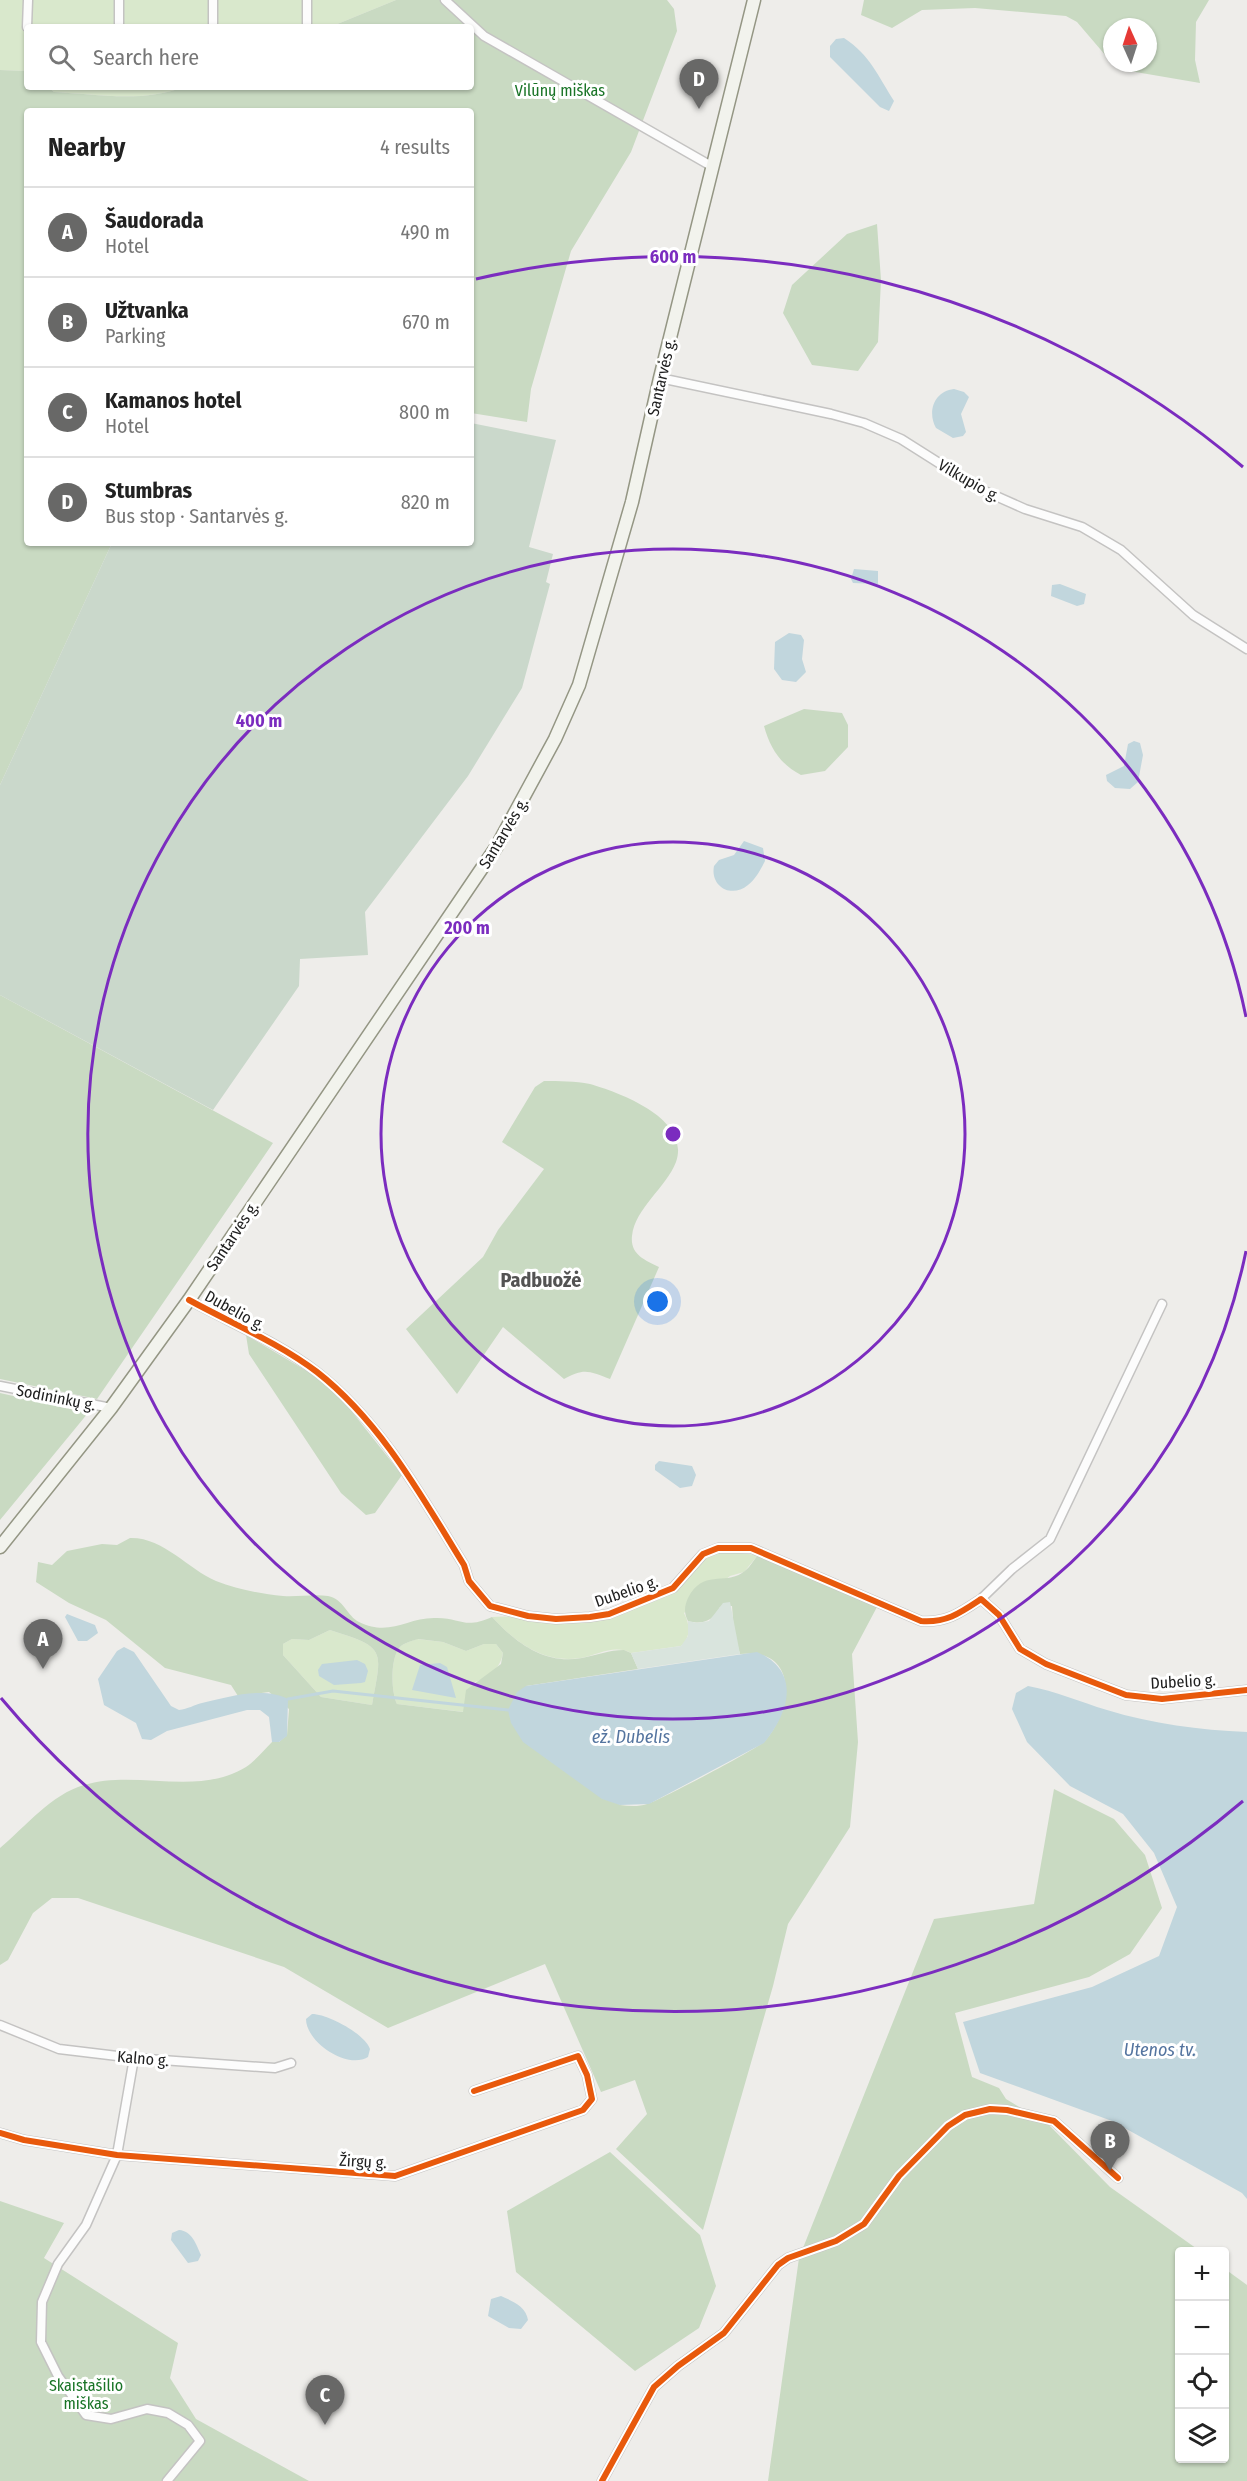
<!DOCTYPE html>
<meta charset="utf-8">
<style>
:root{--surface:#fff;--page:#f6f6f6;--text:#222;--muted:#767676;--line:#e0e0e0;--accent:#686867}
body{margin:0;font-family:"Fira Sans Condensed",sans-serif;background:var(--page);color:var(--text)}
.controls{position:absolute;right:18px;bottom:18px;display:grid;overflow:hidden;border-radius:6px;box-shadow:0 2px 4px #0004}
.controls button{width:54px;height:54px;display:grid;place-items:center;padding:0;border:0;border-bottom:2px solid var(--line);background:var(--surface);color:var(--text);font:30px sans-serif}
.compass{position:absolute;left:1103px;top:18px;width:54px;height:54px;border-radius:50%;background:var(--surface);box-shadow:0 2px 4px #0004;rotate:357deg}
.you{position:absolute;left:658px;top:1302px;width:21px;height:21px;margin:-15px;border:4px solid #fff;border-radius:50%;background:#1a73e8;box-shadow:0 0 0 9px #1a73e833}
.badge{display:grid;place-items:center;width:39px;height:39px;border-radius:50%;background:var(--accent);color:#fff;font-size:20px;font-weight:700}
.pin{position:absolute;translate:-50% -50px;filter:drop-shadow(0 2px 3px #0008)}
.pin::after{content:'';position:absolute;top:32px;width:21px;height:18px;background:inherit;clip-path:polygon(0 0,100% 0,50% 100%)}
.list{margin:0;padding:0;list-style:none}
h2{display:flex;justify-content:space-between;align-items:center;height:78px;margin:0;padding:0 24px;font-size:26px}
h2 small{font-size:20px;font-weight:400;color:var(--muted)}
.list li{display:grid;grid-template-columns:39px 1fr auto;gap:18px;align-items:center;box-sizing:border-box;height:90px;padding:0 24px;border-top:2px solid var(--line)}
.list b{display:block;font-size:22px;white-space:nowrap}
.list p{margin:0;font-size:20px;white-space:nowrap;color:var(--muted)}
.list em{font-size:20px;font-style:normal;color:var(--muted)}
.icon{flex:none;width:33px;height:33px;fill:none;stroke:currentColor;stroke-width:2;stroke-linecap:round;stroke-linejoin:round}
.map{position:relative;flex:none;width:1247px;height:2481px;overflow:hidden}
.search{position:absolute;background:var(--surface);box-shadow:0 2px 4px #0004;left:24px;top:24px;width:450px;height:66px;display:flex;align-items:center;gap:15px;box-sizing:border-box;padding:0 21px;border-radius:6px;color:var(--muted);font-size:22px}
.panel{position:absolute;background:var(--surface);box-shadow:0 2px 4px #0004;left:24px;top:108px;width:450px;height:438px;border-radius:6px}
.map>svg:first-child{display:block}
.grass{fill:#d9e8cc}
.forest{fill:#c9dac2;fill-rule:evenodd}
.wetland{fill:#d9e4dd}
.cemetery{fill:#cad8cb}
.water{fill:#c1d6dd}
.lines{fill:none;stroke-linecap:round;stroke-linejoin:round}
.stream{stroke:#c1d6dd;stroke-width:3}
.minor-casing{stroke:#c4c3c2;stroke-width:11}
.secondary-casing{stroke:#949684;stroke-width:15}
.minor{stroke:#fcfcfc;stroke-width:8}
.secondary{stroke:#f2f3ed;stroke-width:12}
.cycleway-casing{stroke:#fff;stroke-width:10}
.cycleway{stroke:#e8590c;stroke-width:6}
.ring{fill:none;stroke:#7b2cbf;stroke-width:3}
.labels{text-anchor:middle;stroke-width:6;stroke-linejoin:round;paint-order:stroke}
.park-label{font-size:16px;fill:#197426;stroke:#fff}
.street-label{font-size:16px;fill:#202020;stroke:#fff}
.water-label{font-size:18px;font-style:italic;fill:#54749f;stroke:#fff}
.quarter-label{font-size:20px;font-weight:bold;fill:#535353;stroke:#fff}
.centre{fill:#7b2cbf;stroke:#fff;stroke-width:3}
.ring-label{font-size:18px;text-anchor:middle;font-weight:bold;fill:#7b2cbf;stroke:#fff;stroke-width:6;stroke-linejoin:round;paint-order:stroke}
</style>
<div class="map">
<svg width="1247" height="2481" viewBox="0 0 1247 2481">
<rect width="100%" height="100%" fill="#eeedea"/>
<path class="grass" d="M0 0H396L330 27H27V71L0 70Z
M48 87H183C144 103 95 94 54 92Z
M720 1551 758 1555 744 1572 730 1576 684 1613C690 1624 691 1638 681 1646L631 1653C614 1644 598 1655 581 1658 544 1664 516 1643 492 1617 510 1615 525 1619 543 1620 583 1624 623 1614 660 1599 689 1587 692 1560 720 1551Z
M330 1630C387 1648 382 1649 372 1705L321 1697 283 1655V1644L292 1639 309 1640Z
M417 1639 443 1642 466 1651 484 1644H496L503 1653C500 1670 488 1677 473 1683L464 1712 397 1704C391 1692 390 1658 400 1647 404 1643 412 1641 417 1639Z"/>
<path class="forest" d="M396 0H667L674 9 677 31 631 152 571 251 531 389 527 422 471 413V111H27V543H112L0 785V70L27 71V87H48L54 92C95 94 144 103 183 87H471V27H330Z
M864 0H1209L1196 22 1195 60 1200 83 1118 69 1112 63H1148V27H1112V63L1077 22 1066 16 975 8 922 10 892 28 861 15Z
M877 224 881 280 878 342 858 371 812 365 783 313 792 285 847 234Z
M804 709 842 713 848 725V747L825 771 801 775C780 764 770 748 764 726Z
M0 995 273 1143 97 1399 0 1379Z
M544 1081C559 1081 575 1081 590 1084 621 1093 691 1119 676 1162 666 1188 635 1208 632 1236 630 1254 644 1260 659 1267L610 1379C589 1371 584 1368 564 1379L503 1327 457 1394 406 1329 483 1257 498 1230 544 1169 502 1142 535 1087Z
M246 1335 317 1377 342 1399 402 1475 375 1513 366 1515 341 1493 249 1354Z
M0 1393 88 1413 0 1520Z
M130 1538C163 1537 188 1569 216 1581 237 1589 260 1594 283 1596 298 1597 314 1594 328 1596 344 1599 347 1616 359 1622 390 1637 406 1618 434 1618 461 1617 463 1630 492 1617 516 1643 545 1665 582 1658 597 1655 609 1650 624 1650L631 1653 638 1669 526 1686 620 1805C629 1806 638 1807 647 1804 659 1801 760 1747 765 1741 794 1708 798 1647 740 1654L734 1633 732 1606 720 1607C713 1621 703 1625 688 1621 684 1613 684 1607 688 1598 703 1569 724 1585 742 1573 749 1569 753 1561 758 1555L877 1607 852 1654 858 1742 850 1827 788 1924 773 1986 703 2230 616 2149 647 2114 635 2080 601 2092 545 1964 388 2028 284 1967 78 1898H52L33 1913 8 1960 0 1965V1848C25 1827 52 1794 84 1785 136 1769 197 1797 246 1767 255 1761 264 1750 272 1742H279L287 1735 289 1709 269 1692 238 1696 231 1685 165 1668 106 1620 69 1603 36 1582 38 1562 52 1565 67 1551 102 1544 117 1545ZM330 1630C387 1648 382 1649 372 1705L321 1697 283 1655V1644L292 1639 309 1640ZM418 1639 443 1642 466 1651 484 1644H496L503 1653 501 1664 466 1690 463 1712 397 1704C391 1692 390 1658 400 1647 404 1643 412 1641 418 1639Z
M1054 1789 1114 1819 1145 1855 1162 1908 1130 1954 1089 1977 955 2013 972 2077 999 2088 1006 2099 1049 2125 1110 2187 1200 2251 1180 2252V2458H1224L1225 2269 1247 2285V2481H768L799 2258 934 1919 1034 1904Z
M610 2152 700 2235 716 2286 699 2328 635 2371 516 2272 507 2211Z
M0 2201 64 2223 44 2258 178 2343 170 2378 196 2419 309 2481H0Z"/>
<path class="wetland" d="M730 1602 740 1654 638 1669 631 1653 681 1646 688 1636V1621L697 1623 709 1621 723 1603Z"/>
<path class="cemetery" d="M471 423 556 440 529 547 553 554 546 582 550 584 522 688 468 776 365 912 368 955 300 959 299 986 213 1110 0 995V785L112 543H471Z"/>
<path class="water" d="M844 38C870 55 878 76 894 101L889 111 880 107 830 57V46L836 39Z
M954 389 964 392 969 397 961 414 966 432 963 436 953 438 936 428C927 412 934 391 954 389Z
M854 569 878 571V584L853 583 851 579Z
M1060 584 1086 594 1084 604 1077 606 1051 596 1052 585Z
M789 633 801 635 804 640 802 659 806 672 796 682 782 680 774 669 775 642Z
M1134 741 1140 743 1143 755 1138 782 1130 789 1115 788 1107 781 1106 775 1124 766 1128 744Z
M744 841 763 848 765 861C761 869 755 880 748 885 731 899 710 886 714 866L719 860 734 855Z
M659 1461 692 1466 696 1475 692 1486 680 1488 655 1470V1465Z
M67 1614 95 1625 98 1633 87 1641H78L65 1617Z
M124 1647 134 1652 171 1706 179 1710C188 1709 194 1705 202 1703 228 1697 264 1686 288 1699L287 1736 279 1742H272L269 1717 260 1710H247L167 1731 151 1740 142 1739 136 1723 104 1705 98 1679 117 1651Z
M757 1652C801 1671 790 1712 764 1743L649 1804 620 1805 602 1799 523 1742 511 1723 508 1710 517 1692 526 1686Z
M357 1660 365 1664 368 1671 365 1682 361 1683 334 1685 319 1676 318 1670 322 1664Z
M440 1663 447 1667 456 1698 412 1690 420 1665Z
M1028 1686C1056 1691 1080 1702 1107 1710 1153 1724 1199 1730 1247 1732V2199L1242 2193 1112 2121 980 2073 963 2022 1092 1987 1159 1956 1177 1907 1154 1853 1123 1814 1070 1786 1027 1742 1012 1709 1016 1693Z
M312 2014C328 2014 365 2034 370 2049L368 2057C347 2070 306 2042 306 2019Z
M179 2230C192 2231 196 2244 201 2255L198 2261 188 2263 171 2240 172 2233Z
M501 2296C512 2301 526 2306 528 2320L521 2329 509 2328 488 2316 491 2299Z"/>
<g class="lines">
<path class="stream" d="M288 1699 333 1691 508 1710"/>
<g class="minor-casing">
<path id="minor" d="M445 0 484 36 713 167
M27 27 28 0
M119 27V0
M213 27V0
M307 27V0
M660 378 831 414 864 423 901 439 980 489 1025 509 1082 527 1121 550 1193 615 1247 649
M189 1300C231 1323 279 1343 317 1372 381 1422 422 1497 464 1565L469 1581 490 1606 528 1616 556 1619 590 1617 609 1614 673 1588 703 1554 718 1548H751L921 1621C946 1623 960 1613 981 1599L999 1615 1020 1649 1046 1664 1126 1695 1162 1699 1247 1690
M0 1386 111 1408
M981 1599 1012 1569 1050 1539 1162 1304
M0 2025 59 2049 134 2058 275 2068 291 2063
M134 2058 117 2155 86 2225 58 2264 42 2302 41 2342 58 2376 86 2415 111 2419 147 2409 168 2413 188 2425 200 2441 167 2481
M0 2133 24 2140 117 2155 395 2176 583 2110 592 2099 587 2075 578 2056 474 2091
M602 2481 654 2387 678 2366 724 2333 778 2265 788 2258 836 2241 864 2224 899 2176 948 2126 965 2115 990 2109 1007 2110 1054 2121 1118 2178"/>
</g>
<g class="secondary-casing">
<path id="secondary" d="M0 1547 111 1408 189 1300 497 846 555 739 579 685 632 502 660 378 754 0"/>
</g>
<use href="#minor" class="minor"/>
<use href="#secondary" class="secondary"/>
<g class="cycleway-casing">
<path id="cycleway" d="M189 1300C231 1323 279 1343 317 1372 381 1422 422 1497 464 1565L469 1581 490 1606 528 1616 556 1619 590 1617 609 1614 673 1588 703 1554 718 1548H751L921 1621C946 1623 960 1613 981 1599L999 1615 1020 1649 1046 1664 1126 1695 1162 1699 1247 1690
M0 2133 24 2140 117 2155 395 2176 583 2110 592 2099 587 2075 578 2056 474 2091
M602 2481 654 2387 678 2366 724 2333 778 2265 788 2258 836 2241 864 2224 899 2176 948 2126 965 2115 990 2109 1007 2110 1054 2121 1118 2178"/>
</g>
<use href="#cycleway" class="cycleway"/>
</g>
<g class="ring">
<circle cx="673" cy="1134" r="292"/>
<path d="M1246 1251A585 585 0 1 1 1246 1017"/>
<path d="M1243 1801A877 877 0 0 1 1 1698M476 279A877 877 0 0 1 1243 467"/>
</g>
<g class="labels">
<g class="park-label">
<text x="560" y="96">Vilūnų miškas</text>
<text x="86" y="2391">Skaistašilio<tspan x="86" dy="18">miškas</tspan></text>
</g>
<g class="street-label">
<text transform="translate(661 377) rotate(-77)" y="6">Santarvės g.</text>
<text transform="translate(969 480) rotate(30)" y="6">Vilkupio g.</text>
<text transform="translate(503 833) rotate(-59)" y="6">Santarvės g.</text>
<text transform="translate(232 1236) rotate(-56)" y="6">Santarvės g.</text>
<text transform="translate(235 1310) rotate(29)" y="6">Dubelio g.</text>
<text transform="translate(56 1397) rotate(11)" y="6">Sodininkų g.</text>
<text transform="translate(626 1591) rotate(-19)" y="6">Dubelio g.</text>
<text transform="translate(1183 1681) rotate(-3)" y="6">Dubelio g.</text>
<text transform="translate(143 2058) rotate(5)" y="6">Kalno g.</text>
<text transform="translate(363 2161) rotate(3)" y="6">Žirgų g.</text>
</g>
<g class="water-label">
<text x="631" y="1743">ež. Dubelis</text>
<text x="1160" y="2056">Utenos tv.</text>
</g>
<g class="quarter-label">
<text x="541" y="1287">Padbuožė</text>
</g>
</g>
<circle cx="673" cy="1134" r="9" class="centre"/>
<g class="ring-label">
<text x="673" y="263">600 m</text>
<text x="259" y="727">400 m</text>
<text x="467" y="934">200 m</text>
</g>
</svg>
<div class="controls">
<button>+</button>
<button>−</button>
<button><svg class="icon" aria-label="locate" viewBox="0 0 24 24"><circle cx="12" cy="12" r="6"/><path d="M12 2v4M12 18v4M2 12h4M18 12h4"/></svg></button>
<button><svg class="icon" aria-label="layers" viewBox="0 0 24 24"><path d="M12 4l9 5-9 5-9-5zM3 14l9 5 9-5"/></svg></button>
</div>
<svg class="compass" viewBox="-18 -18 36 36"><path d="M0-13l5 13h-10z" fill="#e53935"/><path d="M0 13l5-13h-10z" fill="#767676"/></svg>
<div class="you"></div>
<div class="pin badge" style="left:43px;top:1669px">A</div>
<div class="pin badge" style="left:1110px;top:2171px">B</div>
<div class="pin badge" style="left:325px;top:2425px">C</div>
<div class="pin badge" style="left:699px;top:109px">D</div>
<div class="search"><svg class="icon" aria-label="search" viewBox="0 0 24 24"><circle cx="10" cy="10" r="6"/><path d="M15 15l6 6"/></svg>Search here</div>
<section class="panel">
<h2>Nearby<small>4 results</small></h2>
<ul class="list">
<li><span class="badge">A</span><div><b>Šaudorada</b><p>Hotel</p></div><em>490 m</em></li>
<li><span class="badge">B</span><div><b>Užtvanka</b><p>Parking</p></div><em>670 m</em></li>
<li><span class="badge">C</span><div><b>Kamanos hotel</b><p>Hotel</p></div><em>800 m</em></li>
<li><span class="badge">D</span><div><b>Stumbras</b><p>Bus stop · Santarvės g.</p></div><em>820 m</em></li>
</ul>
</section>
</div>
